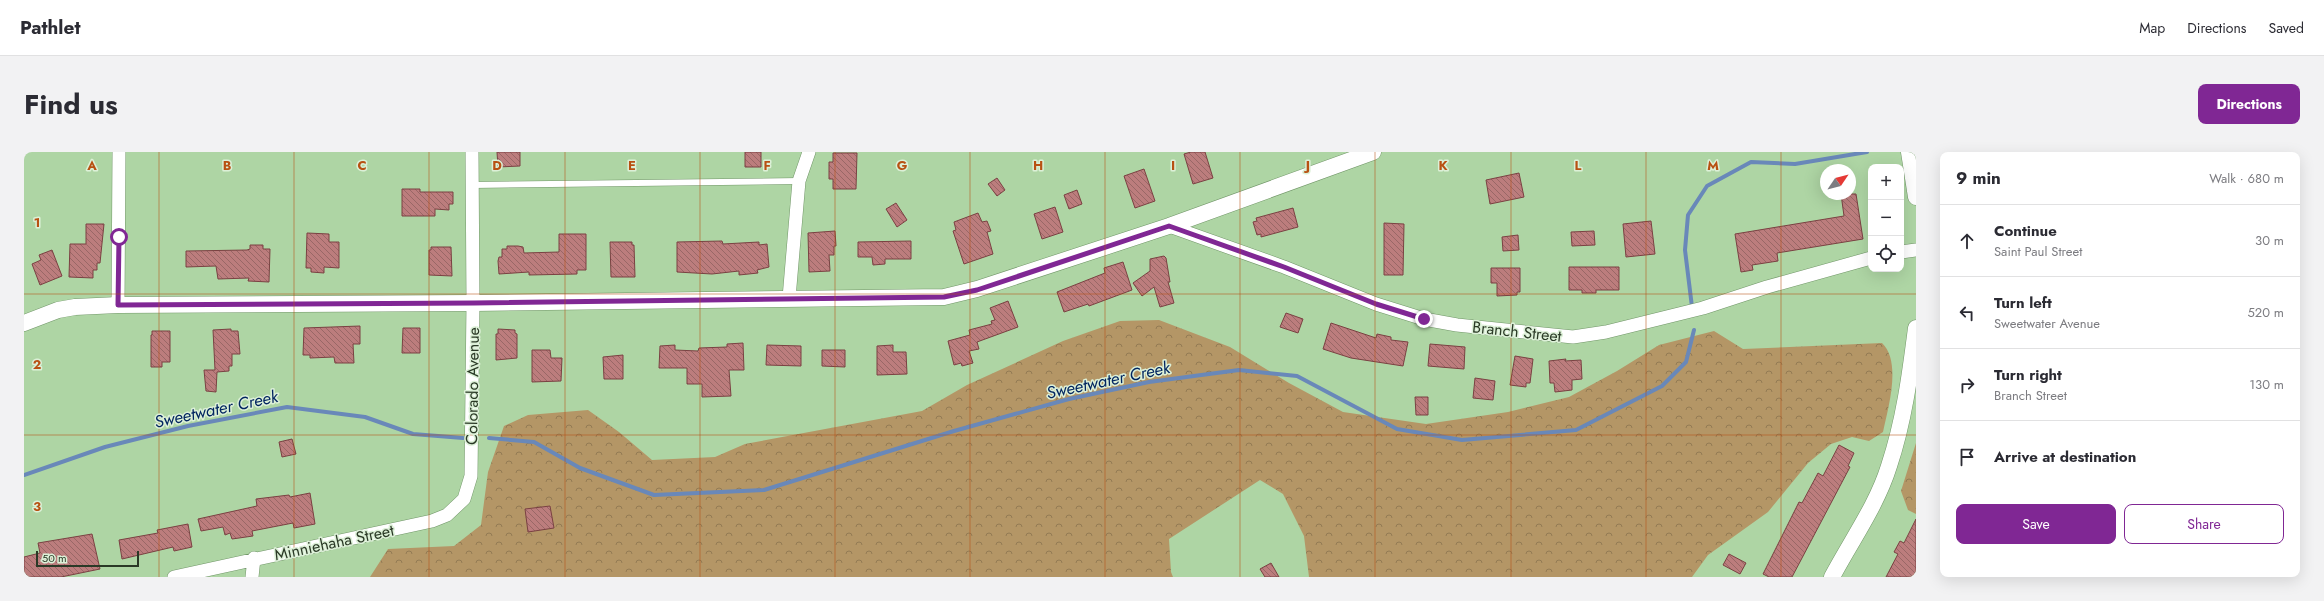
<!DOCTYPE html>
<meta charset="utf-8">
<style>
:root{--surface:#fff;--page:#f2f2f3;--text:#2b2b33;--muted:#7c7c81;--line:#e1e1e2;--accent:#802794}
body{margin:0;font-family:Jost,sans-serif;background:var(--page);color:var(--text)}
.controls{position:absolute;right:12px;top:12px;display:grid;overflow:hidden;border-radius:8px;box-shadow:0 4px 16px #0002}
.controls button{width:36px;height:36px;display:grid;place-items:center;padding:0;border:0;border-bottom:1px solid var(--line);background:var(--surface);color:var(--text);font:20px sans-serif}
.compass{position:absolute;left:1796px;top:12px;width:36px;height:36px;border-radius:50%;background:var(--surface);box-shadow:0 4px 16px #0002;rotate:55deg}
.scale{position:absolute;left:12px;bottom:10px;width:103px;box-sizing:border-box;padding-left:4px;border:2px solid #2a3926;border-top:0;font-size:11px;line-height:14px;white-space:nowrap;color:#2a3926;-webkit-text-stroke:3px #dcf0d7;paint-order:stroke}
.stop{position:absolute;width:12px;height:12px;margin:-9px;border:3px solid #802794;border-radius:50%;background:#fff}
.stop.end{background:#802794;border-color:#fff;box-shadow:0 1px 4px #0008}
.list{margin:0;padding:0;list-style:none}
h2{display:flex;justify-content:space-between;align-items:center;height:52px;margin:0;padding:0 16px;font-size:17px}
h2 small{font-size:13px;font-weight:400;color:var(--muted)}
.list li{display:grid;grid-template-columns:26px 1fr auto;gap:12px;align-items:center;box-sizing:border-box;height:72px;padding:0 16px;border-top:1px solid var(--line)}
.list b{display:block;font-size:15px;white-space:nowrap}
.list p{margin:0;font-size:13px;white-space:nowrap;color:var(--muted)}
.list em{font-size:13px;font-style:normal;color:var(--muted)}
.actions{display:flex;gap:8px;padding:12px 16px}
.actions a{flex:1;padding:9px 0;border:1px solid var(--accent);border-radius:8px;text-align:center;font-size:14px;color:var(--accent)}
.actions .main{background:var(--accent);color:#fff}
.icon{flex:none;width:22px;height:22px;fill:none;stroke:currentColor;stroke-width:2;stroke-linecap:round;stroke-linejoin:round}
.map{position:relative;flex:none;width:1892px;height:425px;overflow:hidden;border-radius:8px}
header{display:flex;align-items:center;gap:24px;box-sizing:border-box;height:56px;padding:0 20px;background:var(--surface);border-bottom:1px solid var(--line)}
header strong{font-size:19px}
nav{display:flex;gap:22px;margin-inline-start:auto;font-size:14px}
.intro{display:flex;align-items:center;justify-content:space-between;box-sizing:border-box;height:96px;padding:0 24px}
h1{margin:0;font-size:28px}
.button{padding:10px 18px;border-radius:8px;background:var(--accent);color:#fff;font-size:14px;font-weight:700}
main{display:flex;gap:24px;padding:0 24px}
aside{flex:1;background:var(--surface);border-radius:8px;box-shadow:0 4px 16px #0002}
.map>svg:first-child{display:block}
.forest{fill:url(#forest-crowns)}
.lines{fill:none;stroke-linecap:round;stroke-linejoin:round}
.stream{stroke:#6988b9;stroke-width:4}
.building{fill:url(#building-back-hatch);stroke:#7a4142}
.service-casing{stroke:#719668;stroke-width:7}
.minor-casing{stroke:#719668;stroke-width:14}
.tertiary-casing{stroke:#719668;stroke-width:17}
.service{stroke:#fff;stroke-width:6}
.minor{stroke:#fff;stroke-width:13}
.tertiary{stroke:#fff;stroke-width:16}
.route{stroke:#802794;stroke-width:5}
.grid{fill:none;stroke:#b85112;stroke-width:1;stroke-opacity:0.55}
.labels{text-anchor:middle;stroke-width:3;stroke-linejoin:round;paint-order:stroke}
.street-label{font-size:16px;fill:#2a3926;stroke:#dcf0d7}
.water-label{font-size:17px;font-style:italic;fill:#00245f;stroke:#dcf0d7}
.grid-label{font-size:13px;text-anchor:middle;font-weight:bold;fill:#b85112;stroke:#dcf0d7;stroke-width:3;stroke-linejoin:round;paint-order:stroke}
</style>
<header>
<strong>Pathlet</strong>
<nav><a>Map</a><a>Directions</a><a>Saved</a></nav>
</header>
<div class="intro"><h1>Find us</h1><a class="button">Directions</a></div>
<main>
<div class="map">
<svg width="1892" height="425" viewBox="0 0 1892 425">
<defs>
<pattern id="forest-crowns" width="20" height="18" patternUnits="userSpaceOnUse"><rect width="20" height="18" fill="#b49666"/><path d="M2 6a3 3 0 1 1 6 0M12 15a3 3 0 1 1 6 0" fill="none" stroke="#937b54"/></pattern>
<pattern id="building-back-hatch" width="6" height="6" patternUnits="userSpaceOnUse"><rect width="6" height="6" fill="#bc7d7d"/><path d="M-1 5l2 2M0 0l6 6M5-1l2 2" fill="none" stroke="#996766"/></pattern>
</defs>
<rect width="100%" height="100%" fill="#aed5a4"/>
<path class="forest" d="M1135 168 1206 195 1265 231 1319 260 1402 272 1484 260 1545 245 1593 219 1635 193 1690 179 1719 197 1858 191C1878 210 1864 256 1859 280L1845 289 1828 285 1807 292 1784 311 1744 360 1684 403 1668 425H1285L1280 384 1259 342 1236 328 1145 387 1147 420 1149 425H346L364 397 430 394 457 373 464 320 480 274 504 263 564 258 595 280 628 308 691 305 721 292 898 259 943 233 1039 189 1096 169Z
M1892 291V362L1884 358 1877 339Z"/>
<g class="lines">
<path class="stream" d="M1668 155 1661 98 1664 63 1683 34 1727 10 1771 12 1843 0
M465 286 510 290 556 316 630 343 740 338 930 279 1045 247 1125 230 1215 218 1273 224 1373 277 1438 288 1552 278 1638 234 1662 210 1670 178
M0 323 81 295 164 274 263 255 341 265 389 282 439 286"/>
</g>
<path class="building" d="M473 0H496V14L474 15Z
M721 0H737V15H721Z
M1167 0H1181L1189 26 1169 32 1160 2Z
M809 1H833L832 37H809V27H805V10H809Z
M1120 17 1131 49 1111 56 1100 24Z
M1495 21 1500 45 1466 52 1462 28Z
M973 26 981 38 973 44 964 32Z
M378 37H396V40H429V52H425V58L411 57V64H378Z
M1053 38 1058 52 1045 57 1040 43Z
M1817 42H1832L1839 87 1753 101 1754 109 1728 113 1729 118 1717 120 1711 82 1820 64Z
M872 51 883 68 873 75 862 57Z
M1031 55 1039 80 1018 87 1010 62Z
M1269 56 1274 75 1237 85V82L1233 83 1229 70 1233 69 1232 66Z
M954 61 958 70 963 69 967 79 963 80 969 102 940 112 929 79 932 78 930 70Z
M1627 69 1631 102 1602 105 1599 72Z
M1360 71 1380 72 1379 123H1360Z
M62 72H80L76 111H73V118H69V126L45 125 46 92H62Z
M811 79 812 94H810V103H805L806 119 785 120 784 81Z
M1570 79 1571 93 1548 94 1547 80Z
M283 81 305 82V90H315V116L300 115V121L287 120V116H282Z
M535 82H562V118H553V122L505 123V120L475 122 474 109 475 105H478V97H483V94H494L499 95 500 101 535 100Z
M1494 83 1495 98 1479 99 1478 85Z
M698 89 699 92 735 90V93L743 92 745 115 733 118 734 121 715 123V119L688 122 653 120V90Z
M887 89V107H861V112L849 113 848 105H834V90Z
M586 90H608V93H610L611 125H587Z
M226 93H239V97H246L245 130 224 129 225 126 194 127 192 114 162 115V99L223 98 226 97Z
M407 95H427L428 124 405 123V98H407Z
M28 98 38 124 16 133 8 112 17 108 15 103Z
M1140 104 1142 106 1146 130H1144L1150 151 1136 155 1130 135 1118 144 1109 131 1126 119V107Z
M1099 110 1108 138 1065 154 1064 152 1040 160 1033 140 1081 121 1080 116Z
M1545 115H1595V138H1572V141H1558V138H1545Z
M1467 116H1496V140H1493V143L1473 144V131H1467Z
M984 149 994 175 953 190 955 197 945 199 949 211 938 214 937 211 930 213 924 189 946 183 945 178 968 172 967 169 971 168 966 156Z
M1262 161 1279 167 1274 181 1256 175Z
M1307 171 1352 186 1353 182 1367 185V188L1384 190 1379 214 1327 206 1299 197Z
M336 174V192H329L330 211H311L310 205 286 206V203H279L280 176Z
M379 176H396V201H378Z
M207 177V179H214L216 202H208V214H205V219L193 220 192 240 182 239 180 218H191L189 178Z
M474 177 491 178V181L493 182V206L472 208V182H474Z
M128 179H146V210H138V215H127V183H128Z
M719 191 720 218H705L707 244 678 245V232H663V216H635L636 194 651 193V198L674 199 675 196 703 195V192Z
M1406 192 1441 195 1440 217 1404 214Z
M743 193 777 194V214L742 213Z
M869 193V200H882L883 222 853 223V194Z
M508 198H526L527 206H538L537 229 508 230Z
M798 198H821V215L798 214Z
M599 203V227H580L579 205Z
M1491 204 1509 207 1506 231H1502V235L1486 233Z
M1542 207 1541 209 1557 208 1558 227 1548 228V238L1531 240 1530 231H1526L1525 209Z
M1451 226 1471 229 1469 248 1449 246Z
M1391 245H1404V263H1392Z
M268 287 272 302 258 305 255 290Z
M1815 293 1830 301 1824 314 1826 315 1768 425H1745L1739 422 1775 350 1778 351 1794 321 1799 324Z
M286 341 291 372 270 376 269 371 228 379 229 384 208 387 206 381 201 383 199 375 177 379 174 367 233 354 232 347 265 343 266 345Z
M526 354 530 376 504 380 501 357Z
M1892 367V425H1862L1874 402 1870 400 1876 389 1880 391Z
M164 372 168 395 150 399 149 395 98 407 95 388 134 381 133 378Z
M68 382 76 417 37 425H0V405L16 401 14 391Z
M1705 402 1722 411 1716 422 1699 413Z
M1247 411 1255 425H1241L1236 417Z"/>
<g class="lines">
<g class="service-casing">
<path id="service" d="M448 33 775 29"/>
</g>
<g class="minor-casing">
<path id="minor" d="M1145 74 1260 115 1352 152 1400 167 1433 173 1549 185 1582 180 1679 156 1743 135 1847 106
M1877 100 1892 98
M765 146 775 29 785 0
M94 153 95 0
M150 425 408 369 423 363 440 347 447 324 449 151 448 0
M228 425 230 406"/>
</g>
<g class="tertiary-casing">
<path id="tertiary" d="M1885 0 1892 45
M0 171 34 158 51 155 94 153 449 151 920 145 953 137 1145 74 1349 0
M1808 425C1827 389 1853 353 1865 314 1880 269 1886 223 1892 176"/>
</g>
<use href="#service" class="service"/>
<use href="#minor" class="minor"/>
<use href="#tertiary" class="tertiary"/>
</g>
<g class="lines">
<path class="route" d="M95 85 94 153 450 151 920 145 953 138 1145 74 1260 115 1352 152 1400 167"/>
</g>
<path class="grid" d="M135 0V425M270 0V425M405 0V425M541 0V425M676 0V425M811 0V425M946 0V425M1081 0V425M1216 0V425M1351 0V425M1487 0V425M1622 0V425M1757 0V425M0 142H1892M0 283H1892"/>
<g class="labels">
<g class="street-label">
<text transform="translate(1493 179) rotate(6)" y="6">Branch Street</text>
<text transform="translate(448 234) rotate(-89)" y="6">Colorado Avenue</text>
<text transform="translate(310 390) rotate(-12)" y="6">Minniehaha Street</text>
</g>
<g class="water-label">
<text transform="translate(1084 228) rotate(-12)" y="6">Sweetwater Creek</text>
<text transform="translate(192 257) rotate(-12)" y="6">Sweetwater Creek</text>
</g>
</g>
<g class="grid-label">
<text x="68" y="18">A</text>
<text x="203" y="18">B</text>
<text x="338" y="18">C</text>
<text x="473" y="18">D</text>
<text x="608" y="18">E</text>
<text x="743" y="18">F</text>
<text x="878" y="18">G</text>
<text x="1014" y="18">H</text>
<text x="1149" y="18">I</text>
<text x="1284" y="18">J</text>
<text x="1419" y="18">K</text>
<text x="1554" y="18">L</text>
<text x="1689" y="18">M</text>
<text x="13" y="75">1</text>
<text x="13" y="217">2</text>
<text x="13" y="359">3</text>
</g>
</svg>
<div class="controls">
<button>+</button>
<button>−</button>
<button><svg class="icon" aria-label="locate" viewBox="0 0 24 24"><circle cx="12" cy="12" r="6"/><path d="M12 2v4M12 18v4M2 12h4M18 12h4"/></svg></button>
</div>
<svg class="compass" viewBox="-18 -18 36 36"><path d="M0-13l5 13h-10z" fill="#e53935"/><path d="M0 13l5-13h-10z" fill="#7c7c81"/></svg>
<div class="scale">50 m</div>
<div class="stop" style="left:95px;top:85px"></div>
<div class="stop end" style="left:1400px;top:167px"></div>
</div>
<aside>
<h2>9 min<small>Walk · 680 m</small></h2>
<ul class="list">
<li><svg class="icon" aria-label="ahead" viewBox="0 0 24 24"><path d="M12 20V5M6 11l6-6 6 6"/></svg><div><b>Continue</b><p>Saint Paul Street</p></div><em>30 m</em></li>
<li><svg class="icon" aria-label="left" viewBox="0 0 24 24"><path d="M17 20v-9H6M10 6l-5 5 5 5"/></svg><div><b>Turn left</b><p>Sweetwater Avenue</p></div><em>520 m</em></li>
<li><svg class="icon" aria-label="right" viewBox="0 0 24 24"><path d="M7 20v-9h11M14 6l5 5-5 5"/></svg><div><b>Turn right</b><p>Branch Street</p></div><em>130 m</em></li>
<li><svg class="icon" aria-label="arrive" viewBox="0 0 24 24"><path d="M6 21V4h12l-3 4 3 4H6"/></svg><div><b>Arrive at destination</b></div></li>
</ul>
<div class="actions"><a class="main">Save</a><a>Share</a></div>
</aside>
</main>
